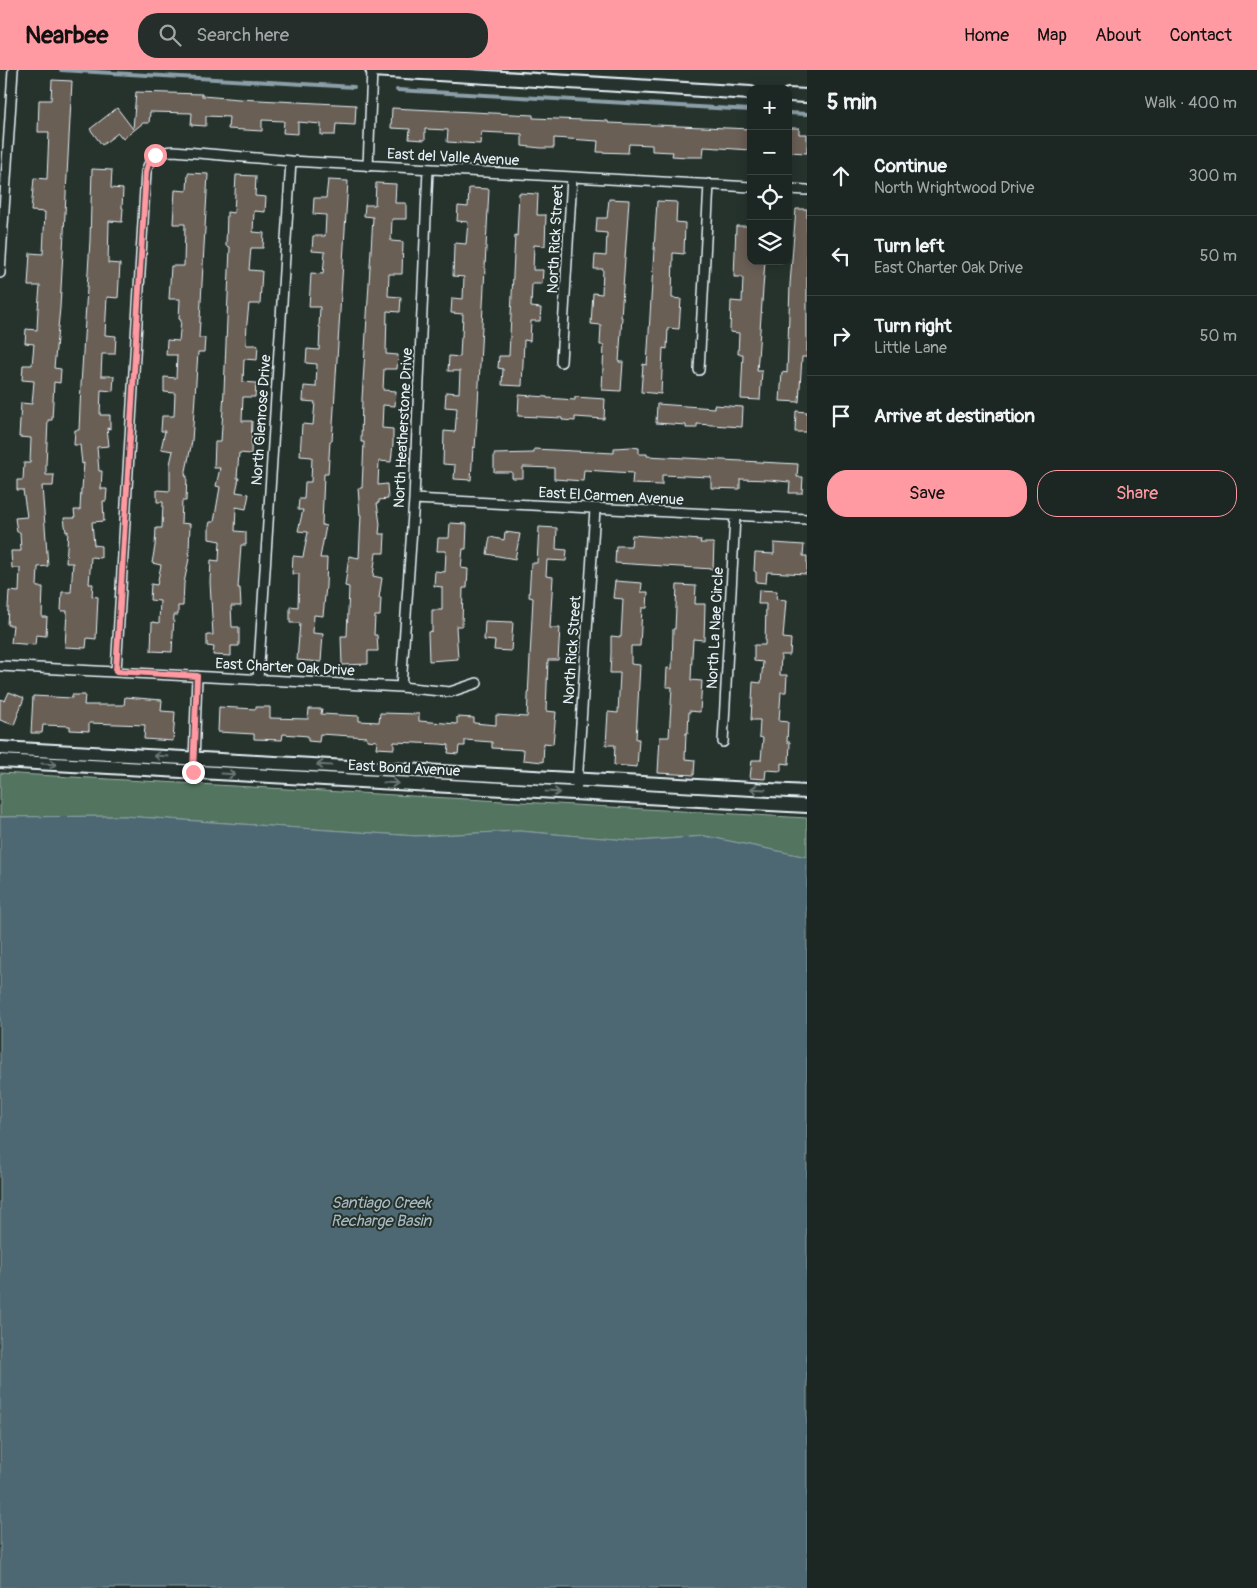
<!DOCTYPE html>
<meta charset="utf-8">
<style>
:root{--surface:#1c2622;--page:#252e2a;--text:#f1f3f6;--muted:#a0a5a5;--line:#3a4340;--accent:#ff9aa2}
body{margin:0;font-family:Pangolin,sans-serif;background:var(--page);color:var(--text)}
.controls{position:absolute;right:15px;top:15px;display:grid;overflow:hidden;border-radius:10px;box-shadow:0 2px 12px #0003}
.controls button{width:45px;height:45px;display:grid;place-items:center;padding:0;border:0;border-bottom:1px solid var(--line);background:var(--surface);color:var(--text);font:25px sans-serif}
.stop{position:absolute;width:15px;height:15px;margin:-11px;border:4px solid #ff9aa2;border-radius:50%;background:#fff}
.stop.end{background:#ff9aa2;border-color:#fff;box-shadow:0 1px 5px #0008}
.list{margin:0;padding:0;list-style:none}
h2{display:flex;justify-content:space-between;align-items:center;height:65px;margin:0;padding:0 20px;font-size:21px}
h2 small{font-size:16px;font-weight:400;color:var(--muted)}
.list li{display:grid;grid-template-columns:32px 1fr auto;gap:15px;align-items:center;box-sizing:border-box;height:80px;padding:0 20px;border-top:1px solid var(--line)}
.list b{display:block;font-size:19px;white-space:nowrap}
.list p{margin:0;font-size:16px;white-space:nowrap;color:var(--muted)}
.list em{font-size:16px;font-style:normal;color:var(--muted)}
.actions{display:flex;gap:10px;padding:15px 20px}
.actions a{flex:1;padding:11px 0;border:1px solid var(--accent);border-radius:20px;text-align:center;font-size:18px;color:var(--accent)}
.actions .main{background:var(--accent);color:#111}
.icon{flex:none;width:28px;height:28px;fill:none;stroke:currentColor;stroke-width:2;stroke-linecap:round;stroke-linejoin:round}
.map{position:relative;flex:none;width:807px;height:1518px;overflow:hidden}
header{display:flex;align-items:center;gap:30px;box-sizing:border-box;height:70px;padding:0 25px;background:var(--accent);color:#111}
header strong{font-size:24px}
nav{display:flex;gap:28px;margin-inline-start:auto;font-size:18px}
.search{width:350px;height:45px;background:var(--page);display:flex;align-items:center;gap:12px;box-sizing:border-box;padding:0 18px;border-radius:20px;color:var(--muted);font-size:19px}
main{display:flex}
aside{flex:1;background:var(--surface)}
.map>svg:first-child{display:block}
.green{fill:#53745e;stroke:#9eb2ab}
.water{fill:#4e6873;stroke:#8c9fa8}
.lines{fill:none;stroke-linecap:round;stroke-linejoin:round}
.stream{stroke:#8c9fa8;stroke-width:4}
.building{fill:#6a5f54;stroke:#e8f1f8}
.street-casing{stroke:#e8f1f8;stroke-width:12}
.secondary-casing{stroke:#e8f1f8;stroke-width:16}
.street{stroke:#26332d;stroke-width:9}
.secondary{stroke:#26332d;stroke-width:12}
.oneway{stroke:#6a7674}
.route{stroke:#ff9aa2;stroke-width:6}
.labels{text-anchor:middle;stroke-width:4;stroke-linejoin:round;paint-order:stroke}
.street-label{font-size:15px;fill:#e8f1f8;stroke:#26332d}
.water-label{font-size:16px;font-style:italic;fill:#aabac3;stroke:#26332d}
</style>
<header>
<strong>Nearbee</strong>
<div class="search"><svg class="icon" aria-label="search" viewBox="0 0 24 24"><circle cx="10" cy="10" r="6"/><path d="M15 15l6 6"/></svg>Search here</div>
<nav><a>Home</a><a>Map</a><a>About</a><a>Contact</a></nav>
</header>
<main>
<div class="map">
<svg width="807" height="1518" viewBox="0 0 807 1518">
<rect width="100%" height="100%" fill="#26332d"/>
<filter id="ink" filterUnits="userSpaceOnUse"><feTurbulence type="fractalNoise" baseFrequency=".02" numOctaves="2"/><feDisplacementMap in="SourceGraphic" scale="10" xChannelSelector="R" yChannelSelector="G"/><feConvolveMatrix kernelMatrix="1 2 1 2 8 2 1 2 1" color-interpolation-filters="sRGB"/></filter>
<g filter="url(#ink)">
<path class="green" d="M0 703 807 748V787L705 766 639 771 519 761 416 766 124 746 0 747Z"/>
<path class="water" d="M124 746 416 766 519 761 639 771 705 766 807 787V1518H0V747Z"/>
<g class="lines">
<path class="stream" d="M61 0 354 17
M397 20 751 40
M788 43 807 44"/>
</g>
<path class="building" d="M52 10 72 11 60 238 54 298 61 299 60 313 54 312 52 350H48L46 395V405H54L53 416H42L48 496 38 497 37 517H43L42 547H47L46 566 36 565 35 575 11 573 13 555H7L9 521 19 522 20 498H12L11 481H21L20 462H17L15 448 27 447 23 420H17V410H23L24 393H30L31 368 19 367 21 333 32 334 34 311 22 310 23 295H32L34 274 25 273 26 259 37 260 38 239 40 216H28L30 183 43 184 45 142 31 141 34 108 47 109 49 62H38L39 30H51Z
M136 22 202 24V26L239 29 356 35 355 55 336 54 335 65H321V54L298 52V64L283 63 284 51 262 50V61L228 59 229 47 206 46V56L191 55 192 43 150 42 149 53H143L123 69 118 63 102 75 90 59 117 38 133 59Z
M392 38 533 45V48L608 51V53L751 59V80L704 77 703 87H687L672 86 673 82 652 81V75L629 74 628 83 597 82 598 71 554 68V78H541L522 76V64L481 62 480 74 447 72 448 60 425 59V70L409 69 410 59 391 58Z
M788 58H799V64H807V83L788 82Z
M92 99 112 100 111 118 123 119 122 138H123L122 152 109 151 108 193 120 194 118 228 107 227 105 265 116 266 115 284H102L101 306H114L113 321 101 320 100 345H110V359L107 358 109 376 97 377 99 401H102L101 419H107L106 431H103L104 451 92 452 94 475 101 476V488L91 487 89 514H93L92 526 98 527 96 569 87 568 86 578 65 577 67 541H61L62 522H71L73 493H66L68 461 66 462 64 448H75L74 440H80L81 419H82L84 393 82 394 80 375H74L75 360H79L81 315 90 170Z
M188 103 208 104 199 268H205L204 282H198L192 371 185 406H187L186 431H182L181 453 190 454 189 483 190 484 184 513 183 536H178V545H174L172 582 151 581 152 552 159 553 160 531 150 530 151 514 157 515 161 495 152 493 155 476 156 458H162L163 432H157V420L170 421V394L173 381 161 379 165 361H161L162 346H174L175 323 164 322V307L176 308 177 285H166L167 270 179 271 181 250 179 249 180 229H169L171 196H184L185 154H173L175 120 187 121Z
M236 105 256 106 255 126 266 127 265 142 254 141 253 162 264 163 263 178H251L249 200 262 201 260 234H249L247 253 246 275H258L257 290 244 289 243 312 256 313 255 327H243L242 351H252L251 384 239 383 237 408H239L236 422 249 424 246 439 236 437 235 461 246 462V475H241L238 518H240L241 536H231L232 557H239V576H231V586L213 585 214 577 207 576V565H213L210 512 211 490 219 491 220 471 209 469V456L210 452H214L220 417 216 416 220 398H214L215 372H221L224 321 230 177 226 176 227 142 234 143Z
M328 110 348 111 332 371H330L328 404H324L322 455 326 456 320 488H327L326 516 323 546 314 545 313 563 323 564 321 592 297 590 300 553H290V536L298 537 299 504H292L293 486 303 487 308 462 298 461 303 440H298L299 429H304L305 412H311L312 387 300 386 302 354 313 355 315 332 303 331 304 316 316 317 317 294 306 293 307 279 319 280 320 257H319L320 237H309L311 203 323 204 325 182 312 181 313 166H325L326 145 313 144 314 128H326Z
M376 113 396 114 395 133H406V149H392L391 171 403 172 402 204H389L388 226 401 227 400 242 387 241 386 284 398 285 397 299H384L383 320 396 321 395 336 383 335 382 358 393 359V374L391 392 379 391 378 415 387 414 388 429 379 430V433H377L380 454 379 464H385L384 483H376L373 506 382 508 379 528H381L380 546H375L374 565H377L378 581H368V594L342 595 341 566H347L349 517 345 516 349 486 359 488 361 445H360L358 418H362L364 372H361L362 329 373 147 364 146 365 135H375Z
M469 118 489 119 478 334 475 378 473 377 471 410 454 409 455 395 443 394 444 361 455 362 457 338 445 337 446 322 459 323 460 301H448L449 286 460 287 461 267H462L463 244 451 243 452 228 463 229 464 207 453 206 454 176 455 173 466 174 468 152 457 151 458 136 468 137Z
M519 123 538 124 537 145H546L545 176 534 175 533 200H543L542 214H532L531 237 541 238 540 251H531L530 271 524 270 522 316 502 315 503 299 498 298 499 286H509L515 165 517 166Z
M609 129 629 130 621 247H622L619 292H623L621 321 602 320 604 275H600L601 255 591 254 593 223 602 224 603 199H594L595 185 606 186 607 163 596 162 597 148H607Z
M657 131 677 132 676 152 685 153 684 184 673 183 672 228 681 229 679 259 668 258 667 279 663 278 661 324 641 322 643 294 647 295Z
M796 139H807V287H802L799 332 780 331 782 302 787 303 790 214Z
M736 156H751V191H765L758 288 757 301H762L760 330 741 329 743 284H738L739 263 730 262 731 231 742 232 743 207H734Z
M519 325 547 327V328L575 330V327L605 329 604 349 575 347V351L562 350V348L518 346Z
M657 334 714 338V335L743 337 742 357 697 354V358H686V355L656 353Z
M796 341 807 342V362H795Z
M632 377 639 378V384H647V386L798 394 797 407H803L802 423H789L790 412 769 410 740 409V419L711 418V407L662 405V415L632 414 633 403 584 400 583 411 554 409V398L523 397V408H512V402H494V384L534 383V379L614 383V378Z
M450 453 467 454 466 479H463L461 498 468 499 467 518H463L462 556H456L458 589 429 591 428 562 432 561V540H442V517L434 516 435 501 445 502 446 481H437L438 468H449Z
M539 457 557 458 556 479 567 480 566 491 547 490 546 506 553 507 550 558H560L558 590H548L546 641 556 642 553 674 544 673 543 692 523 690 524 680 492 678V672L465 670V676H459L458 684 448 683 449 675 440 674 394 672V679L376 678 377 671 367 670V667L320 664 319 672 308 671V666L283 664 282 670 254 669V664L218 662 219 637 256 639V637H270V648L308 649 309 639H322L321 644 359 646V651L379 652 380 643 419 644V651L457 654V647L474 648V653L496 655V645L527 647 533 528 529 527 531 493H537Z
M505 462 520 464 515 489 487 484 490 467 504 470Z
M632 465 701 470 700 473H714L713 499 615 493 616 476H631Z
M774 473 804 475 803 486H807V504L767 502 766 513 756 512V502L754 501 755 483 774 484Z
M615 511 642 513 641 522H648L647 538H642L640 576H631V594L640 595 636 669H639L637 697 614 695 615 675H606L608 642 618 643 620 603H610L611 583V566L621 567 623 529 613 528Z
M677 515 696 516 695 534H705L704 570 693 569 692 587 691 610 702 611 700 642 689 641 688 663H686L685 689 695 690 694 705 658 703 660 667H669L672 617H666L667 598 672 599 673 559H675Z
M759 520 777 521 776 529 786 530 783 568 791 569 790 585H781L780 605H787L786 622H781L779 651 788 652 787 672H790L789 694 781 693V701L766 700 765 709 750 708 752 690H761L763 668 759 667 760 650H751L753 612 761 613 763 592 754 591V575H765L766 534H758Z
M485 551 513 552 511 581 494 580 495 571 484 570Z
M9 622 24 628 14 655 0 650V629L5 631Z
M72 625H85L84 635H124L125 627 162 630 161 641 175 642 173 671 144 669 145 655 89 653V661L70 660V656L43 655 42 663H31L33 626 72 628Z"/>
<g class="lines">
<g class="street-casing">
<path id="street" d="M368 96 372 0
M788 119 807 120
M0 203 13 0
M561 292 572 107
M699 300 709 114
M414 429 807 449
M0 596 401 617 450 622 477 613
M116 601 146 102C150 87 159 81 174 81L291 91 751 117
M258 610 291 91
M401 617 414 429 428 99
M723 672 735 446
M194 693 197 606
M577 715 595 439"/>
</g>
<g class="secondary-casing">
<path id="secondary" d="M372 0 751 23
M788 25 807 26
M0 678 807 722
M0 691 807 736"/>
</g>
<use href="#street" class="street"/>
<use href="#secondary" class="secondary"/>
</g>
<defs><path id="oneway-shaft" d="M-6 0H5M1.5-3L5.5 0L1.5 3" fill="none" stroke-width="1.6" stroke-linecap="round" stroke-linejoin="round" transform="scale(1.25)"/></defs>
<g class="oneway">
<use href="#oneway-shaft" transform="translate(161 686) rotate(-176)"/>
<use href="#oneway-shaft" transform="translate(49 694) rotate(3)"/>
<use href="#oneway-shaft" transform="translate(324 695) rotate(-177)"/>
<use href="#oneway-shaft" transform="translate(228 704) rotate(3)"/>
<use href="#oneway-shaft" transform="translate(391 713) rotate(3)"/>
<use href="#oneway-shaft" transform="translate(758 719) rotate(-177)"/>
<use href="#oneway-shaft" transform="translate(553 722) rotate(3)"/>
</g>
</g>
<g class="lines" filter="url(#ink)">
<path class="route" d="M155 85 148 94 146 102 116 601 197 606 193 702"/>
</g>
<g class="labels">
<g class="street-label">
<text transform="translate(453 87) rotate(3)" y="5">East del Valle Avenue</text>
<text transform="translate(555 169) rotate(-87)" y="5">North Rick Street</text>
<text transform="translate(261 350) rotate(-86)" y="5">North Glenrose Drive</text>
<text transform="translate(403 358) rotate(-87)" y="5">North Heatherstone Drive</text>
<text transform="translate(611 426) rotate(3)" y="5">East El Carmen Avenue</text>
<text transform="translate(715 558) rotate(-87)" y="5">North La Nae Circle</text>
<text transform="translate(572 580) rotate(-86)" y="5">North Rick Street</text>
<text transform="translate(285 597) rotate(3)" y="5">East Charter Oak Drive</text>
<text transform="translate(404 698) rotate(3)" y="5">East Bond Avenue</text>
</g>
<g class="water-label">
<text x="381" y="1138">Santiago Creek<tspan x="381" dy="18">Recharge Basin</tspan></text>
</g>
</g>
</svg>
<div class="controls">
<button>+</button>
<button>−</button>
<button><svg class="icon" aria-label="locate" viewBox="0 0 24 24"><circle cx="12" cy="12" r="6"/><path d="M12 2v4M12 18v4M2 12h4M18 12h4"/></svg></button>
<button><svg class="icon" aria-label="layers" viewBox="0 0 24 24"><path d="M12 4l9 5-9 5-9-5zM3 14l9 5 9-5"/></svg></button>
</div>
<div class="stop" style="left:155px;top:85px"></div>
<div class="stop end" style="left:193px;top:702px"></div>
</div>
<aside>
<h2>5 min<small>Walk · 400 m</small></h2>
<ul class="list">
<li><svg class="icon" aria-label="ahead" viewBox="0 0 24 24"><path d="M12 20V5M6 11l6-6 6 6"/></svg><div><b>Continue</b><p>North Wrightwood Drive</p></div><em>300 m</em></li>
<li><svg class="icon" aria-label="left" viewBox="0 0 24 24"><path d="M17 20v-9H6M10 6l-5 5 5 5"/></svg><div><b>Turn left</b><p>East Charter Oak Drive</p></div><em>50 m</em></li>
<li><svg class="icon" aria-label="right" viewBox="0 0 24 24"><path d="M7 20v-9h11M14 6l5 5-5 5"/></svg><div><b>Turn right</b><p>Little Lane</p></div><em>50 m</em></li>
<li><svg class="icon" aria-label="arrive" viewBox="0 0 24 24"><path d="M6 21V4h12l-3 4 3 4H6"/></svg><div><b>Arrive at destination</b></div></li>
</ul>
<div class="actions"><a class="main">Save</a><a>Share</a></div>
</aside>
</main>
